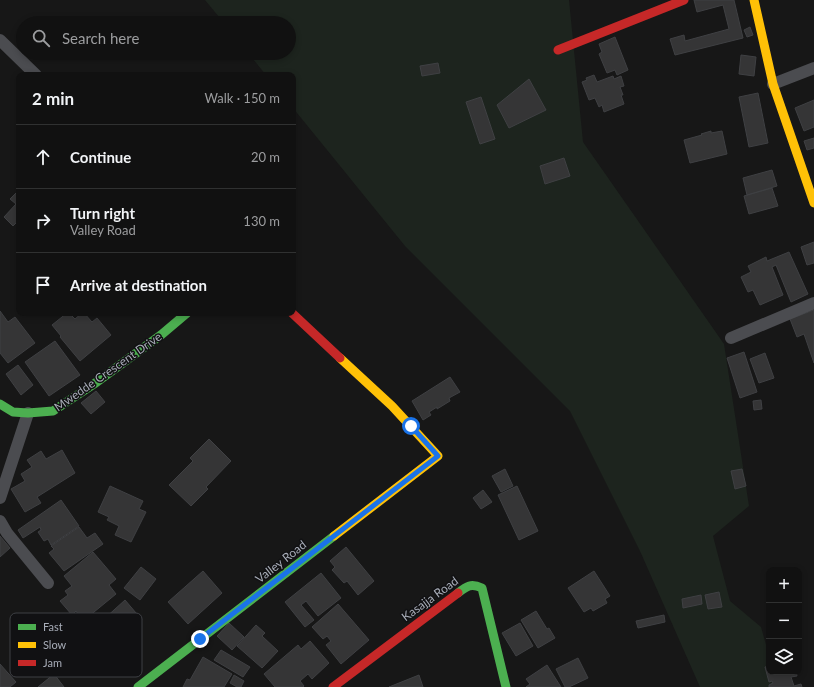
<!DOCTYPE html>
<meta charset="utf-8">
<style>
:root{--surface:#111;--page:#1e1f1f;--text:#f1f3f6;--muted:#9c9d9f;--line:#303131}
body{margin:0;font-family:Lato,sans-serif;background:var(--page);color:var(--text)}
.controls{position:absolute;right:12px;bottom:12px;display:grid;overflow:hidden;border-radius:8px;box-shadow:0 2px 6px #0003}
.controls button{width:36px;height:36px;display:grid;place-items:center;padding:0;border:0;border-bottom:1px solid var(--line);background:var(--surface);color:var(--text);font:20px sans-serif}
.stop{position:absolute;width:12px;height:12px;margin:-9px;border:3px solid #1a73e8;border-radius:50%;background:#fff}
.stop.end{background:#1a73e8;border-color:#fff;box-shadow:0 1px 4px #0008}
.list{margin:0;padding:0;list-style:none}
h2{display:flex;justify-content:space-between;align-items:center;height:52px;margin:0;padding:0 16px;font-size:17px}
h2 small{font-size:13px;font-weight:400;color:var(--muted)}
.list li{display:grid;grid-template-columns:26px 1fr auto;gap:12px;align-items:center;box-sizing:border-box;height:64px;padding:0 16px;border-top:1px solid var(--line)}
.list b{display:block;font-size:15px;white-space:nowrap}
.list p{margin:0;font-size:13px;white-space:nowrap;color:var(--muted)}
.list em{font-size:13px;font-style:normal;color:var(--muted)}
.icon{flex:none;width:22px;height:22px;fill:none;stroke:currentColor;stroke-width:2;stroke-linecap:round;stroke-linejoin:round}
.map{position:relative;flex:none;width:814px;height:687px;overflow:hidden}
.search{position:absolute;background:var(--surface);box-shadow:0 2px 6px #0003;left:16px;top:16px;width:280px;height:44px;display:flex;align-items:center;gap:10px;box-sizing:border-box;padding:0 14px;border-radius:22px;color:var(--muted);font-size:15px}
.panel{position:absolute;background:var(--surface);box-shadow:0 2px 6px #0003;left:16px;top:72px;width:280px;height:244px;border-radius:8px}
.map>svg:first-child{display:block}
.green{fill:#1d241e}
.building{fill:#353536;stroke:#3f4043}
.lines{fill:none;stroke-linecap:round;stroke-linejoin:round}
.street{stroke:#4b4c50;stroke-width:12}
.fast{stroke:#4caf50;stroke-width:9}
.slow{stroke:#ffc107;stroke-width:9}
.jam{stroke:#c62828;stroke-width:9}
.route{stroke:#1a73e8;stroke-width:5}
.labels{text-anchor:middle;stroke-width:3;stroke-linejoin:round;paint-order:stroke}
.street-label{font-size:12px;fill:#a8adb8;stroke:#111113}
.key{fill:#111113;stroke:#3e4045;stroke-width:1}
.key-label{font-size:11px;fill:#a8adb8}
</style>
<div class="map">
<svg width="814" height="687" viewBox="0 0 814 687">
<rect width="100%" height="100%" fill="#171717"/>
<path class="green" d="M205 0H569L583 142 724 344 749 506 713 536 730 601 761 627 769 655V672L779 687H700L640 551 570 411 405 246 293 108V75H266L248 53H289V23H224Z"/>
<path class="building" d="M694 0H734L743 38 675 55 670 39 684 35 685 41 729 29 723 5 697 12Z
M750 27 753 35 747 37 744 30Z
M615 37 628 70 617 75 615 70 607 73 599 54 602 52 599 44Z
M741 55 756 57 754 76 739 74Z
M438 63 440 73 422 76 420 66Z
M594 75 597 82 613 76 614 79 621 76 624 86 620 87 623 95H621L624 104 604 112 602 105 599 107 595 98 589 100 582 82 587 80 586 78Z
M529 79 546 110 509 128 497 105Z
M758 93 768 143 749 147 739 97Z
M481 97 495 139 480 144 466 102Z
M814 100V127L804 131 795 108Z
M711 131V133L722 131 727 154 690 163 684 140 702 135 701 134Z
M814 138V148L807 150 804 141Z
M564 158 570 176 545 184 540 166Z
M772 170 777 186 747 195 743 178Z
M772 188 778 206 749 214 744 196Z
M19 190V220L13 226 4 217 16 204 10 199Z
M814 242V263L807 265 801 247Z
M789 252 808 294 791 302 776 265 772 267 783 295 760 305 753 290 748 292 741 277 751 272 748 266 766 257 767 261Z
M814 310V363L804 334 797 337 790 319Z
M0 311 8 322 15 317 35 343 8 363 0 353Z
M67 313H69L75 319 82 313H84L92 322 97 318 111 335 80 361 60 337 61 336 52 325Z
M55 341 80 375 49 396 25 362Z
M744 352 757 392 740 398 727 358Z
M765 353 774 378 759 383 750 359Z
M18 365 33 385 21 395 6 374Z
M450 377 460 392 449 398 450 401 437 409V407L429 412 431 415 423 420 412 401Z
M96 391 105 402 91 414 81 403Z
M761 400 762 409 754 410 753 401Z
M209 439 231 461 206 487 208 489 191 506 169 485 193 461 190 458Z
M62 450 75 473 37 497 41 503 25 512 11 489 25 481 21 474 32 467 27 460 41 451 46 459Z
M505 469 513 486 501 492 492 476Z
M742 469 746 486 735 489 731 471Z
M110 486 143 501 139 509 146 512 131 542 115 535 119 526 107 520 109 517 98 512Z
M517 486 538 531 519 540 498 495Z
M483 490 492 502 481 509 473 498Z
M61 500 79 526 51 545 48 539 44 541 38 532 41 530 40 527 23 538 18 530Z
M79 527 87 538 95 533 103 544 64 571 49 553 54 549 51 546Z
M0 536 10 548 0 557Z
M346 547 374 581 358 595 347 581 344 583 332 570 335 567 330 561Z
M93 552 116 579 109 585 116 594 83 621 76 611 72 615 60 601 68 595 65 591 72 586 64 576Z
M141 567 156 579 140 600 124 588Z
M203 571 222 593 188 624 168 602Z
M594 571 610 596 605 599 607 603 593 611 591 608 584 612 568 588Z
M321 573 341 598 318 616 306 601 301 605 314 620 305 627 285 602Z
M719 592 722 607 708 609 705 595Z
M701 595 702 604 683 608 682 599Z
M125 600 142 620 121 640 119 638 109 647 93 629Z
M338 604 369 640 341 664 326 645 331 641 327 636 323 639 312 627Z
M536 611 547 629 549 628 555 638 538 648 521 620Z
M664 615 665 622 638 628 636 621Z
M229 623 244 637 232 650 217 636Z
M520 623 533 646 516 656 502 633Z
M256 625 265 633 262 636 278 651 262 668 237 646Z
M310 641 329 663 312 679 308 674 300 681 304 686 303 687H275L264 674 298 645 301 649Z
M221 650 250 667 243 677 214 660Z
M203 657 232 674 224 687H183L187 679 190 680Z
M578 658 588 678 569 687H565L556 669Z
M0 664 16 682 10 687H0Z
M547 665 561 687H526L530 684 526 679Z
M769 666V672H796L797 676 791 677 794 686 801 684 802 687H769V685L773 683 772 681 769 682 765 667Z
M54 674 64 687H38Z
M234 675 244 681 241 687H237L230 683Z
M419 675 423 687H389Z"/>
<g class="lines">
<path class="street" d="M0 40 36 75
M773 84 814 68
M731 338 814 303
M0 498 28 413
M0 521 7 533 48 583"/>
<path class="fast" d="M0 404 13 412 28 413 53 411 94 384 161 335 187 313
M458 593C467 586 471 583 482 588L506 687
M138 687 334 536"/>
<path class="slow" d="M754 0 773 84 814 203
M334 536 438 456 392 406 340 358"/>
<path class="jam" d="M558 50 684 0
M292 313 340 358
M333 687 458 593"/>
</g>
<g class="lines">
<path class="route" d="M200 639 438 456 411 426"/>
</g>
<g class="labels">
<g class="street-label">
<text transform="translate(108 372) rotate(-35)" y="4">Mwedde Crescent Drive</text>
<text transform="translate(281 562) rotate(-38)" y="4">Valley Road</text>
<text transform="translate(430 599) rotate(-36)" y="4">Kasajja Road</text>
</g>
</g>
<rect x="10" y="613" width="132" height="64" rx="6" class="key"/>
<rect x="18" y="624" width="18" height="6" fill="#4caf50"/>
<rect x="18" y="642" width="18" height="6" fill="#ffc107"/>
<rect x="18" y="660" width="18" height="6" fill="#c62828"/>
<g class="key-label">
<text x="43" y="631">Fast</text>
<text x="43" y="649">Slow</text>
<text x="43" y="667">Jam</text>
</g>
</svg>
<div class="controls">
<button>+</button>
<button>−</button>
<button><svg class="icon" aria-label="layers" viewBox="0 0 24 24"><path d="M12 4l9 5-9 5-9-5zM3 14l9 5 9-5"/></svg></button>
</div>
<div class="stop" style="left:411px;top:426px"></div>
<div class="stop end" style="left:200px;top:639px"></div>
<div class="search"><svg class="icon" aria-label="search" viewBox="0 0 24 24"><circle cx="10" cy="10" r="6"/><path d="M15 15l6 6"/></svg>Search here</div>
<section class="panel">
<h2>2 min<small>Walk · 150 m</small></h2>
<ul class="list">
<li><svg class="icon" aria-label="ahead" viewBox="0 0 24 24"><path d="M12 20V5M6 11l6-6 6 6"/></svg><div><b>Continue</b></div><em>20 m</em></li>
<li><svg class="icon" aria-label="right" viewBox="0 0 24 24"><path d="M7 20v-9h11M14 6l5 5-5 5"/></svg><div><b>Turn right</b><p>Valley Road</p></div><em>130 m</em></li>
<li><svg class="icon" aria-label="arrive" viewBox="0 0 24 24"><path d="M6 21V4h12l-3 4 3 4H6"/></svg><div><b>Arrive at destination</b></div></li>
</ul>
</section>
</div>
